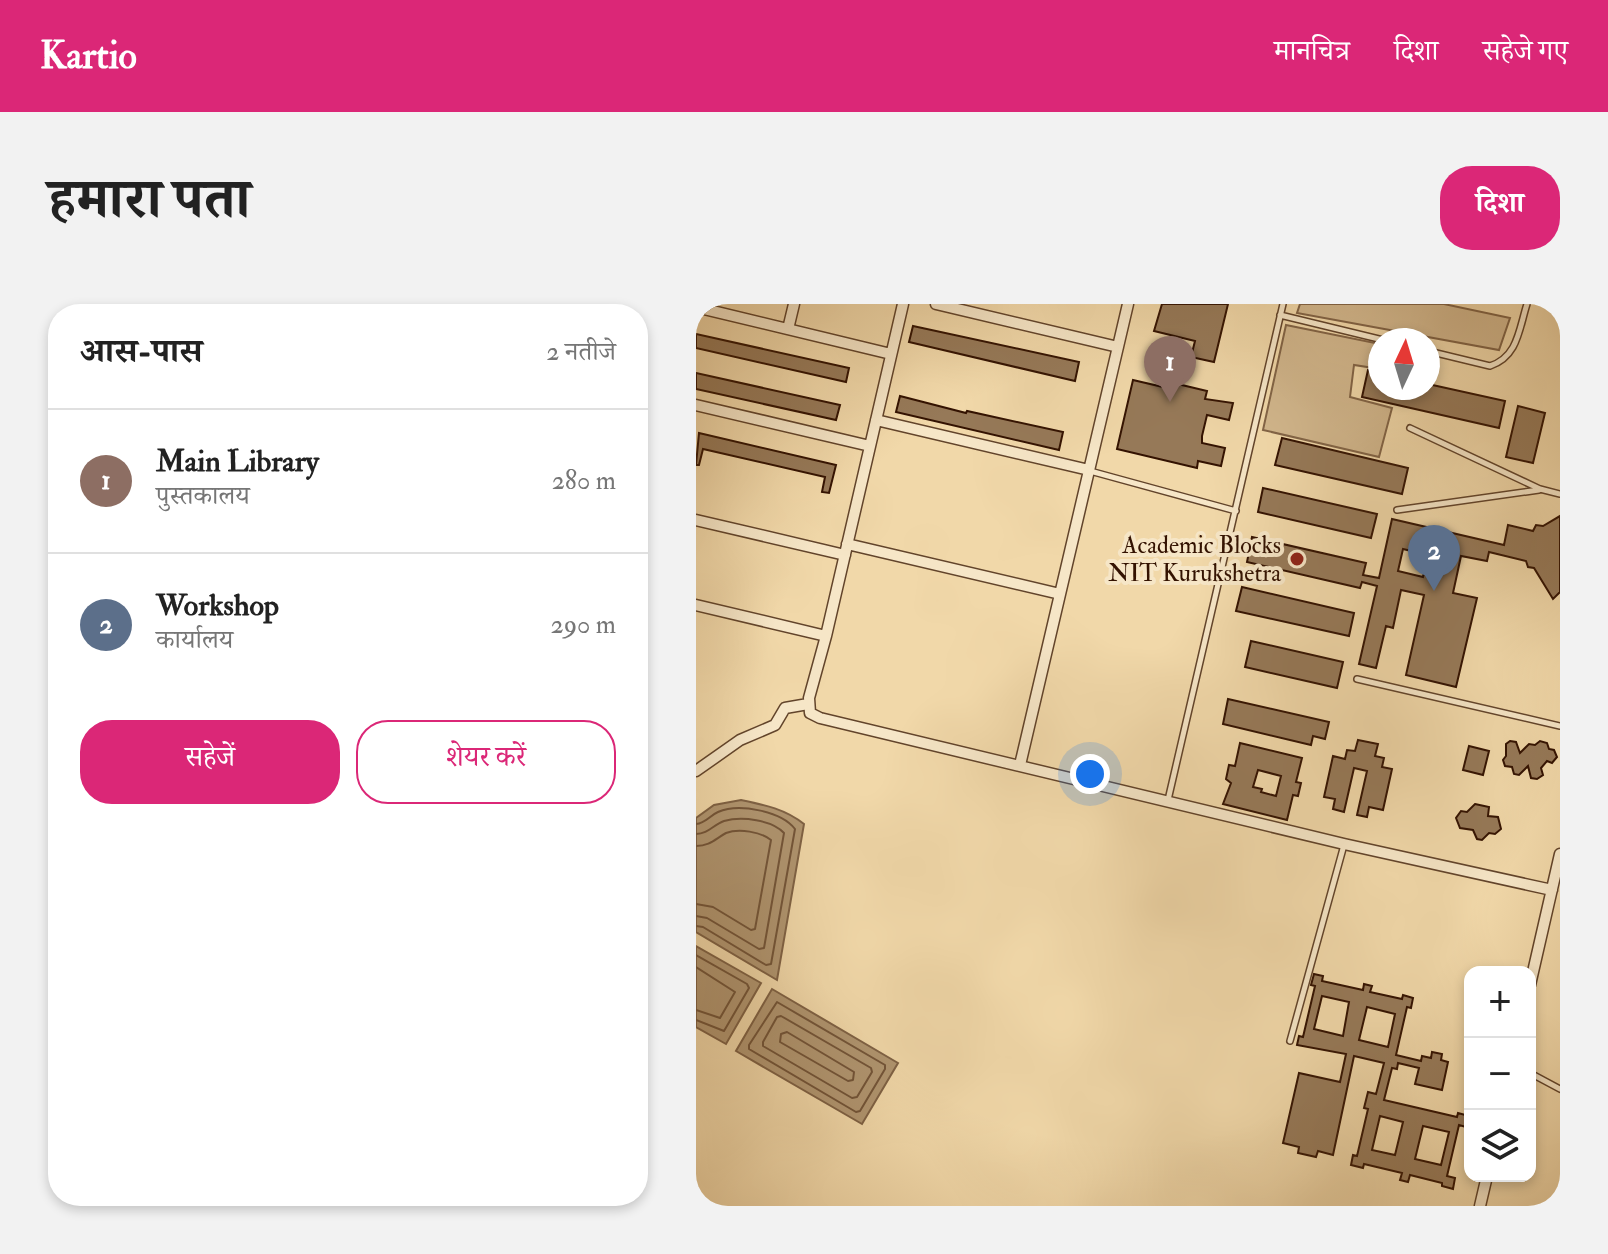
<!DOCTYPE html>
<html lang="hi">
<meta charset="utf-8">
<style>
:root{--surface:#fff;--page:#f2f2f2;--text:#222;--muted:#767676;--line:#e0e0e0;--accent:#db2777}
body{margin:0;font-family:"IM FELL Double Pica","Noto Serif Devanagari",serif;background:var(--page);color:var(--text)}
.controls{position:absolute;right:24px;bottom:24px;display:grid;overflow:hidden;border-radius:16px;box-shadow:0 4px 12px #0003}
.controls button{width:72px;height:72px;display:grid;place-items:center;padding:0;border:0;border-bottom:2px solid var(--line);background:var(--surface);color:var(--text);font:40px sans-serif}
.compass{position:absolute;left:672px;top:24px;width:72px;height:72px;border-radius:50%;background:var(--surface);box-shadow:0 4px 12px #0003;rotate:4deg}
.you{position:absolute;left:394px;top:470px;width:28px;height:28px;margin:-20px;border:6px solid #fff;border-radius:50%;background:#1a73e8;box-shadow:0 0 0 12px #1a73e833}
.badge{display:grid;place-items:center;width:52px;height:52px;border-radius:50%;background:var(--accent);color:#fff;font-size:26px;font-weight:700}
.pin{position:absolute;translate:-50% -66px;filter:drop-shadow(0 2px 4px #0008)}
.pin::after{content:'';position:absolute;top:42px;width:28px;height:24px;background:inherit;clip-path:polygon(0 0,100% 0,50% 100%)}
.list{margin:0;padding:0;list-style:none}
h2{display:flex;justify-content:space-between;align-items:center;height:104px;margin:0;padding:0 32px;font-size:34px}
h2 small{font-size:26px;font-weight:400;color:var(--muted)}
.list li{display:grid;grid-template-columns:52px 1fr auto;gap:24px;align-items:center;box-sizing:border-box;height:144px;padding:0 32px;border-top:2px solid var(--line)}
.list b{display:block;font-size:30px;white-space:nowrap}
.list p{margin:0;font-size:26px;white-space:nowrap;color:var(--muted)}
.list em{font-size:26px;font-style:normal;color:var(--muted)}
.actions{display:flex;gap:16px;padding:24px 32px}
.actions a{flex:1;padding:18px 0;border:2px solid var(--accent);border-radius:32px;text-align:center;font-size:28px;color:var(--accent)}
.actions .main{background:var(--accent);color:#fff}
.icon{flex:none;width:44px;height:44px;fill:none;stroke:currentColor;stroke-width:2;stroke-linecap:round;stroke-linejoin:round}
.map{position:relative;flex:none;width:864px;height:902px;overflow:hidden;border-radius:32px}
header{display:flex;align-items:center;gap:48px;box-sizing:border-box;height:112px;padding:0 40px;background:var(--accent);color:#fff}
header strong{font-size:38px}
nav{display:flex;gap:44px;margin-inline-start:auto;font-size:28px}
.intro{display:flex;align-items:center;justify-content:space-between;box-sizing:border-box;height:192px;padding:0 48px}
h1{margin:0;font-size:56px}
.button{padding:20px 36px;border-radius:32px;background:var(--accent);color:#fff;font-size:28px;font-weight:700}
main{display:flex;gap:48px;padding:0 48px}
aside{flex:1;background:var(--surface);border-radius:32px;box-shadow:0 4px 12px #0003}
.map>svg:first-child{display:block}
.green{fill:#d1b68c;stroke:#826446;stroke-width:2}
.water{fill:#b09570;stroke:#7e6144;stroke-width:2}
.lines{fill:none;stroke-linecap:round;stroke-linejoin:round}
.shore{stroke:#725438;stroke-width:2}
.building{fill:#967958;stroke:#331201;stroke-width:2;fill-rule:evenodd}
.service-casing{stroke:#62442b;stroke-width:8}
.minor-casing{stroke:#62442b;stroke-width:13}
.service{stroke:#f6e6c7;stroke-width:5}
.minor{stroke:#f6e6c7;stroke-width:10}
.poi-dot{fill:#8f2418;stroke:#f6e6c7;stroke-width:3}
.labels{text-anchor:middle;stroke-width:8;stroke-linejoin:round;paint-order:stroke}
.poi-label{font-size:24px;fill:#331201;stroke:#f6e6c7;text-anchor:end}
</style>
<header>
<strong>Kartio</strong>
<nav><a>मानचित्र</a><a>दिशा</a><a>सहेजे गए</a></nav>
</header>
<div class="intro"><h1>हमारा पता</h1><a class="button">दिशा</a></div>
<main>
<aside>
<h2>आस-पास<small>2 नतीजे</small></h2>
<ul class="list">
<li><span class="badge" style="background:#8d6e63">1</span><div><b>Main Library</b><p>पुस्तकालय</p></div><em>280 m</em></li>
<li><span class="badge" style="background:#5c6f8a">2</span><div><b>Workshop</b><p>कार्यालय</p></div><em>290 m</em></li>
</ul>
<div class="actions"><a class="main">सहेजें</a><a>शेयर करें</a></div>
</aside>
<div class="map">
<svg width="864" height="902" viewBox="0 0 864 902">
<rect width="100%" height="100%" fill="#f1d8a9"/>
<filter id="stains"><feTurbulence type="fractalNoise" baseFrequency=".0025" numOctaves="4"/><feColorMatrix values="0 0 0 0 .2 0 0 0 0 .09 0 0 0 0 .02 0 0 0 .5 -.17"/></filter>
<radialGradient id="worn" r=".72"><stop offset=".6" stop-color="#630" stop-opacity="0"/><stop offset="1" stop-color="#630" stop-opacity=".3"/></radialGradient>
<path class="green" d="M604 0H748L814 14 803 46 601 9Z
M590 21 684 40V65L658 61 654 93 696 104 683 153 567 126Z"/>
<path class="water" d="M45 496C69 501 89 505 108 520L81 676 0 628V514L18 501Z
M0 642 65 679 30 740 0 723Z
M76 685 202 759 166 820 40 747Z"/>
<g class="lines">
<path class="shore" d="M0 520C10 519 13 512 22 508 43 499 85 507 99 525L75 660 70 661 7 623 0 622
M0 530C12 530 17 521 28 517 46 512 76 516 88 529L68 644 63 645 11 614 0 612
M0 542C14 542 19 535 30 529 43 524 65 528 75 536L59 625 55 626 17 603 0 600
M0 651 51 680 53 684 28 727 0 716
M0 663 39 688 24 714 0 706
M81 698 189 761V765L164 807 160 808 53 745V741Z
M85 712 175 764 176 768 161 793 156 794 67 742V738L81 713Z
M91 728 158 768 157 776 152 777 84 738 85 730Z"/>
</g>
<path class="building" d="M466 0H532L518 58 495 53 499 37 458 27Z
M217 22 383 58 379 77 213 38Z
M0 30 153 64 150 78 0 44Z
M672 66 684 68V84H732V80L809 97 803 124 666 93Z
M0 69 144 101 140 116 0 85Z
M437 76 467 83 469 77 511 87 509 95 537 99 533 116 511 111 506 132V139L529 144 525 162 502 157 501 164 421 145Z
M204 92 270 109 271 107 367 128 363 146 200 108Z
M822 102 849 109 837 159 810 153Z
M3 129 140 161 133 189 126 188 129 173 7 145 3 161H0Z
M586 134 712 164 706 190 579 161Z
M567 184 681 210 675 234 562 208Z
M864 212V288L857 295 838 264 832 263 830 257 793 248 791 257 765 252 757 289 781 294 760 383 710 371 728 291 705 286 697 324 690 322 680 364 663 360 681 282 666 278 664 284 551 258 556 233 670 259 667 271 683 274 696 215 808 241 812 221 837 227 840 221 847 222ZM707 245 732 251 727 273 702 267Z
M546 283 658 309 653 332 540 307Z
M555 337 647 358 641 384 549 363Z
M532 395 633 418 629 435 617 432 615 441 527 420Z
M662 436 682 440 679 452 688 454 686 463 696 465 687 506 673 503 671 513 661 511 671 467 658 464 648 508 637 505 639 495 628 493 637 452 649 455 651 446 659 447Z
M814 437 820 438 824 449 833 440 839 441 844 437 851 439 853 445 858 446 861 453 856 459 851 457 845 464 847 471 841 475 835 474 832 462 823 471 818 470 816 463 809 462 807 456 810 452V440Z
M544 439 606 454 600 478 605 479 602 492 597 491 591 516 527 500 535 479 530 475 533 461 539 462ZM562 466 585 472 580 492 565 488 566 485 557 483Z
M773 442 793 447 787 471 767 466Z
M779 500 793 503 792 512 802 513 805 525 799 530 793 529 786 536 781 535 777 526 764 524 760 514 765 507 771 508Z
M618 670 627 672 626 677 667 686 668 680 676 682 674 688 706 695 707 691 717 694 715 704 711 703 700 751 725 757 726 752 735 754 736 748 746 750 745 756 752 758 746 786 719 780 723 764 702 759 701 765 696 764 688 796 761 813 762 809 773 812 770 823 763 821 751 872 759 874 757 885 746 882V879L714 871 712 878 704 876 706 869 668 860 667 864 655 861 657 851 661 852 672 805 668 804 672 788 680 790 688 759 658 752 637 851 622 847 620 853 602 849 603 843 587 839 603 769 644 778 650 750 601 741 603 732 607 733 619 682 615 681ZM626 692 653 698 647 732 618 725ZM671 703 699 710 692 743 663 736ZM684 812 707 818 699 851 676 846ZM727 822 753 828 745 861 719 855Z"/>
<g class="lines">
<g class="service-casing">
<path id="service" d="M584 11 687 36
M732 47 794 62C822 53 823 25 831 0
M714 124 844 185 864 190
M394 167 540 207
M701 206 843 186
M661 375 864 422
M472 496 587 0
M594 737 648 541
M834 769 864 785"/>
</g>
<g class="minor-casing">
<path id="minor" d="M207 0 130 332 113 394 114 409 124 414 648 540 856 586
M240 0 422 43
M0 3 195 50
M92 25 98 0
M0 101 174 142
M180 116 393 166
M0 216 149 251
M151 240 364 290
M0 301 130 332
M324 461 432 0
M0 467 44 436 79 421 89 404 112 400
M834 681 864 550
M784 902 791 872"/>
</g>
<use href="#service" class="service"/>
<use href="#minor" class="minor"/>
</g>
<circle class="poi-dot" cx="601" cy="255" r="8"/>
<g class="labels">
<g class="poi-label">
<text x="585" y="249">Academic Blocks<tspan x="585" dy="28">NIT Kurukshetra</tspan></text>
</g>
</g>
<rect width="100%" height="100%" filter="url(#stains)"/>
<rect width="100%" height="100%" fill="url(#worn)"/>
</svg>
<div class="controls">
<button>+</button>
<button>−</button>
<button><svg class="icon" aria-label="layers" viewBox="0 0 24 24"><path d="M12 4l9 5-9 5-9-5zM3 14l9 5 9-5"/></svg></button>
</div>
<svg class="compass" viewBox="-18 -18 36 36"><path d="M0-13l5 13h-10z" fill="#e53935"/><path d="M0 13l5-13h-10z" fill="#767676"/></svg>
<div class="you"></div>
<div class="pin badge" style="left:474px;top:98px;background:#8d6e63">1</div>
<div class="pin badge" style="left:738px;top:287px;background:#5c6f8a">2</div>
</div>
</main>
